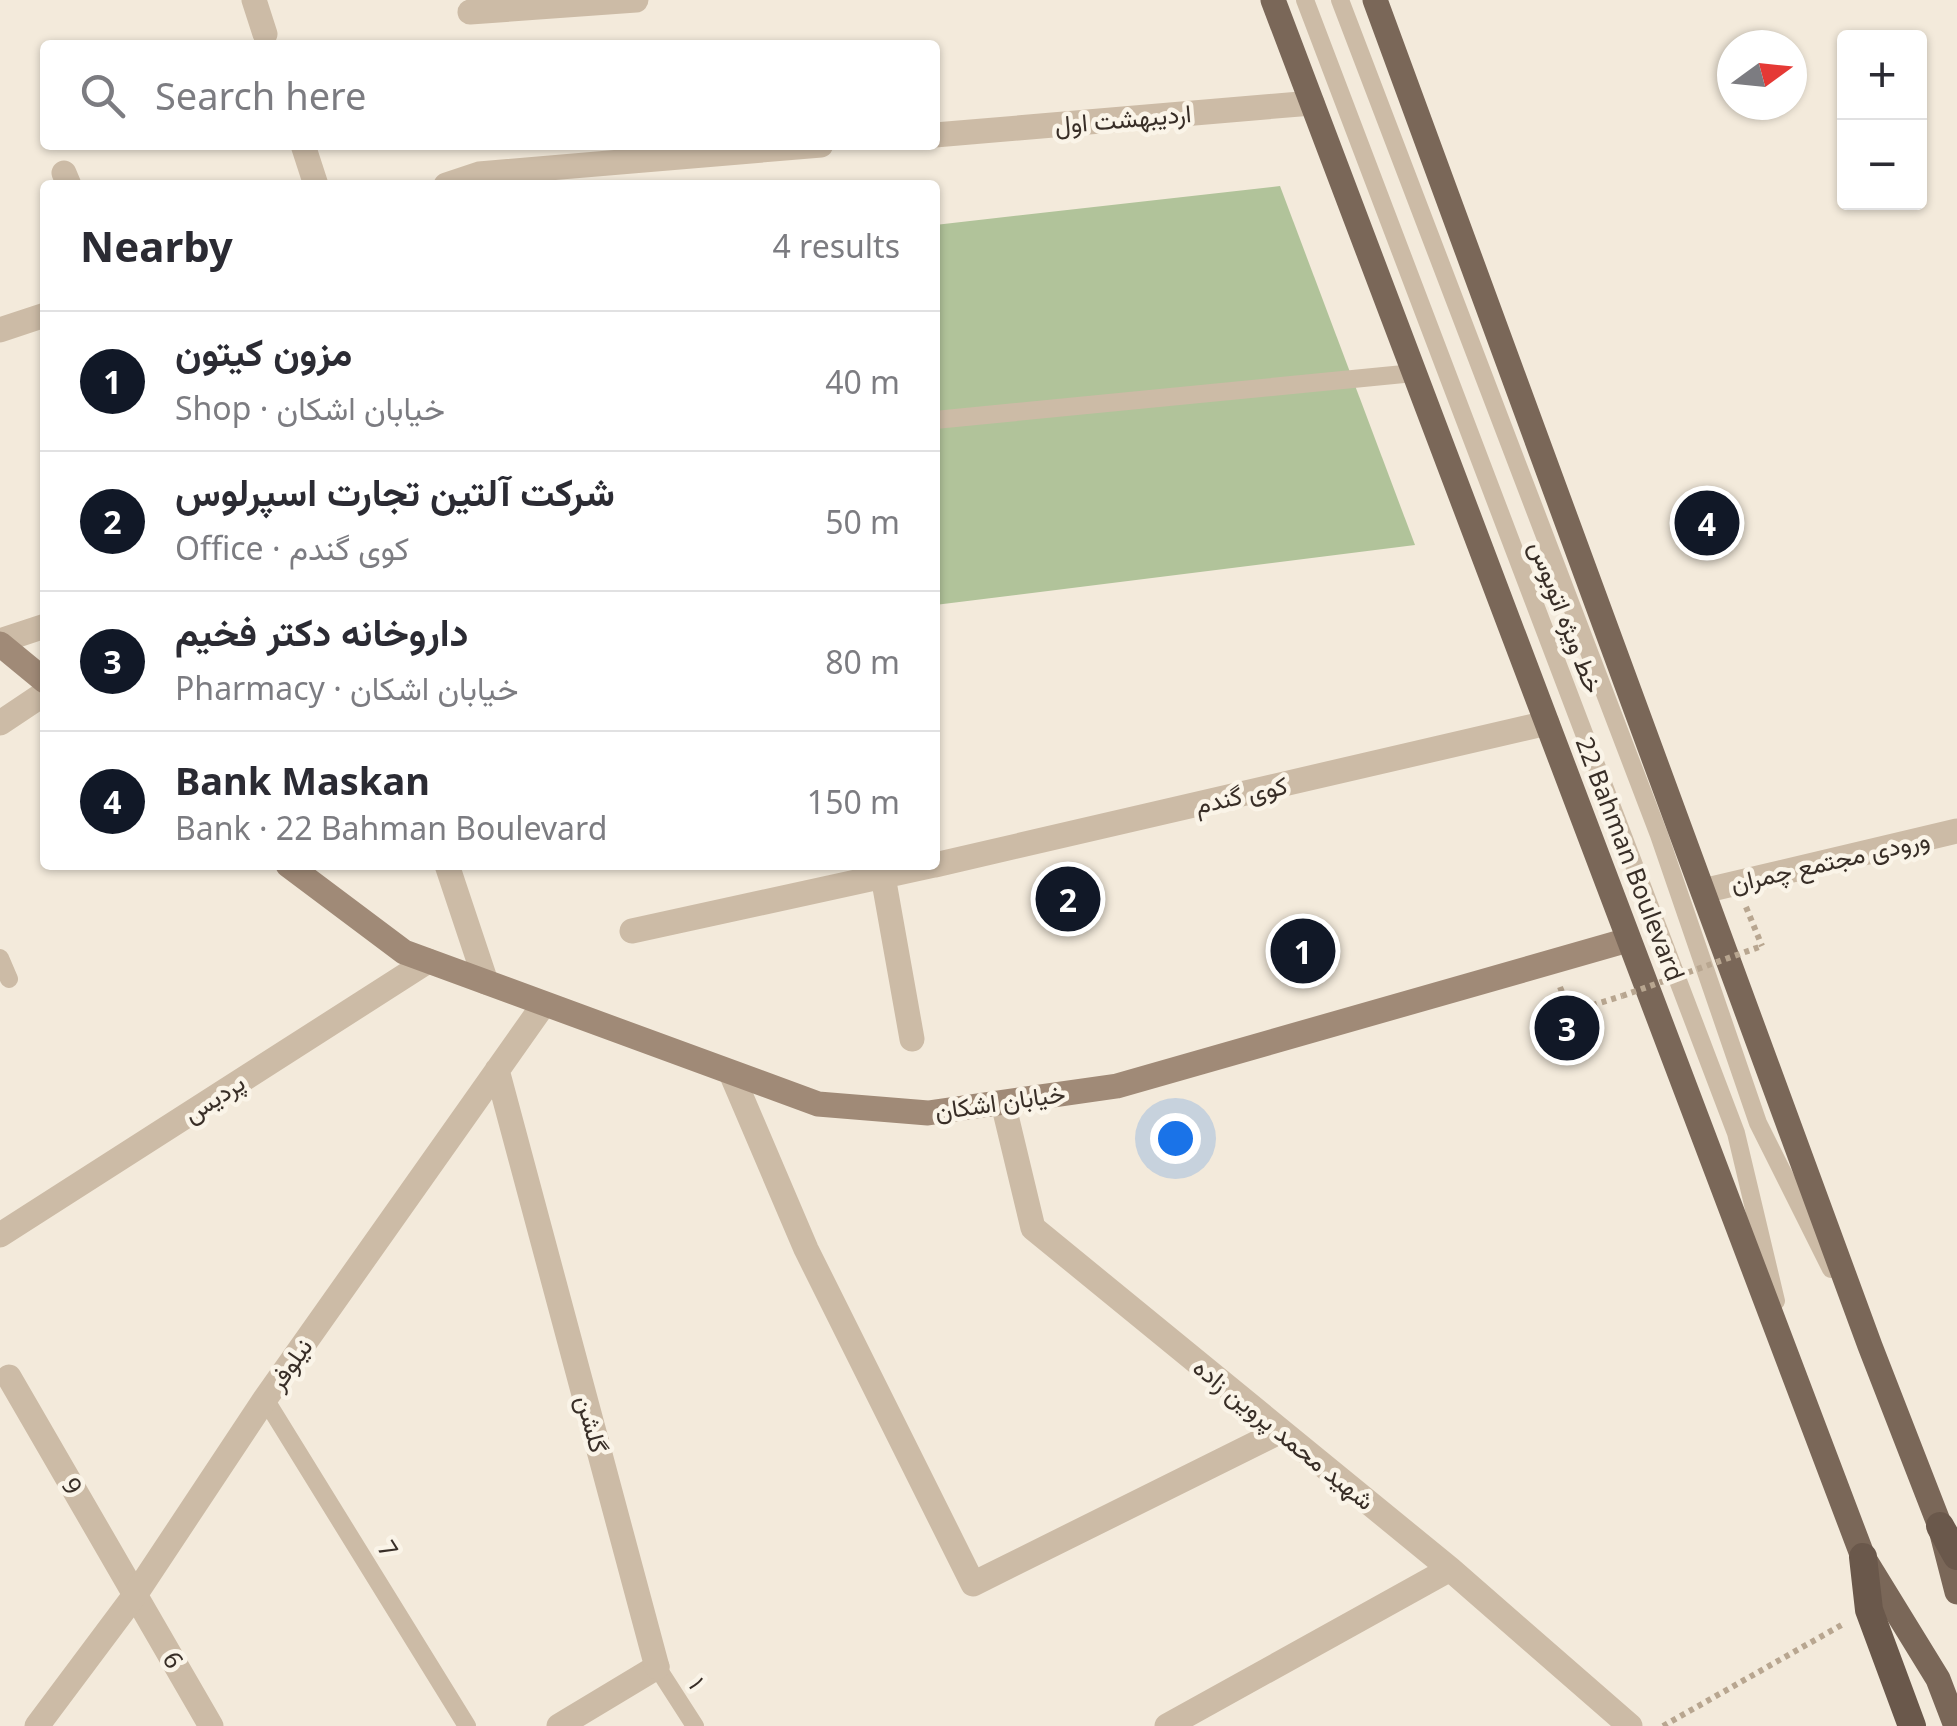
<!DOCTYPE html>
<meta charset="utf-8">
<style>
:root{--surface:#fff;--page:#f7f7f7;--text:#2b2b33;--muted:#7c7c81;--line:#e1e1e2;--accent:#111827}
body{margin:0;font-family:"Noto Sans",Vazirmatn,sans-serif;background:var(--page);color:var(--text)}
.controls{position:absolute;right:30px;top:30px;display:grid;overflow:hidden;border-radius:10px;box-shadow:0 2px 8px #0004}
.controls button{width:90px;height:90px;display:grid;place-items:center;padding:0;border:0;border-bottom:2px solid var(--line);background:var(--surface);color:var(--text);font:50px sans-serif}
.compass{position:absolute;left:1717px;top:30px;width:90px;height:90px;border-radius:50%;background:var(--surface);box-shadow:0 2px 8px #0004;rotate:75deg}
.you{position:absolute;left:1175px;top:1138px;width:35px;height:35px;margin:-25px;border:8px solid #fff;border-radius:50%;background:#1a73e8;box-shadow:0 0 0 15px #1a73e833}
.badge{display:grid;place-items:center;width:65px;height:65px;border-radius:50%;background:var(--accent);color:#fff;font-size:32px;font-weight:700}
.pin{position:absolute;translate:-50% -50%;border:5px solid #fff;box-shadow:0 2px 10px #0006}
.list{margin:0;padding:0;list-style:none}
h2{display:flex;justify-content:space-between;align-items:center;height:130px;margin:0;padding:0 40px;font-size:42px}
h2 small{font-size:32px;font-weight:400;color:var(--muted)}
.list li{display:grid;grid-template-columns:65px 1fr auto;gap:30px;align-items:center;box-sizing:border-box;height:140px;padding:0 40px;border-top:2px solid var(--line)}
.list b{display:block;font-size:38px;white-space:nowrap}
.list p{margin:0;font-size:32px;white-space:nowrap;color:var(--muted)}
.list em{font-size:32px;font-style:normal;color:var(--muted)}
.icon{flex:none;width:55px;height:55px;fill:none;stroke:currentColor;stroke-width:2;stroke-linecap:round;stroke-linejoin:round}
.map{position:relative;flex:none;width:1957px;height:1726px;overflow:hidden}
.search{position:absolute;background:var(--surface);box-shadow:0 2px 8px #0004;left:40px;top:40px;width:900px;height:110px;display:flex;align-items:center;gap:25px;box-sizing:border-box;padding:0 35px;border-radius:10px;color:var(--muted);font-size:38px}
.panel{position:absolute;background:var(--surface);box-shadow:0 2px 8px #0004;left:40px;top:180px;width:900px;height:690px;border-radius:10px}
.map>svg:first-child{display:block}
.green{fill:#b1c39a}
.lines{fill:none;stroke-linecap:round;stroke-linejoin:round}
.path{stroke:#b8a690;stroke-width:6;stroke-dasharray:5 5;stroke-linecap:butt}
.service{stroke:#ccbba6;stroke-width:18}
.minor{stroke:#ccbba6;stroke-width:25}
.tertiary{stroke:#ccbba6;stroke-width:25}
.secondary{stroke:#a08a77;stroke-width:25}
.primary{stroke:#7a6758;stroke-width:25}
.trunk{stroke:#6a584b;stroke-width:28}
.path-bridge{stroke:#b8a690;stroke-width:6;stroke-dasharray:5 5;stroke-linecap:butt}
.labels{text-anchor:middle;stroke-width:9;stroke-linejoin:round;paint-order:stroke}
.street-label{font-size:25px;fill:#382e27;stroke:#faf4e8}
</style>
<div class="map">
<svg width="1957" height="1726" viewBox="0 0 1957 1726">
<rect width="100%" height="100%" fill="#f3eadb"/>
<path class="green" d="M1280 186 1415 545 935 605V225Z"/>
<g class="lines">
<path class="path" d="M1746 907 1762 946
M1560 987 1570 1012 1622 996
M1663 1726 1845 1623"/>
<path class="service" d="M1305 0 1736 1133 1776 1301
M1340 0 1659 835 1758 1123 1831 1269
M935 420 1414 373
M0 958 9 979
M265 1399 467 1726
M657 1667 695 1726"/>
<path class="minor" d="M254 0 265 34
M470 12 636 0
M935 135 1312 103
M303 145 316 185
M64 173 69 185
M446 185 479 174 821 145
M0 330 45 315
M0 641 45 626
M0 723 45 693
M447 865 486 982
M881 865 912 1039
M935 865 1547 723
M1703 891 1957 831
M632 931 934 865
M731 1073 806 1249 973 1584 1281 1431
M1003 1103 1033 1228 1450 1569 1630 1726
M0 1235 428 961
M9 1377 211 1726
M559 1726 657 1667
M1167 1726 1450 1569"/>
<path class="tertiary" d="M497 1070 657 1667
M37 1726 135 1595 265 1399 544 1004"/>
<path class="secondary" d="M0 644 45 681
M288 865 404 952 818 1104 928 1113 1117 1086 1628 940"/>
<path class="primary" d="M1273 0 1863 1557 1938 1679 1956 1726
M1375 0 1870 1346 1940 1526 1957 1592"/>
<path class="trunk" d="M1940 1526 1957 1556
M1863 1557 1869 1610 1912 1726"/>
<path class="path-bridge" d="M1622 996 1762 946"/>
</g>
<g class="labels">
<g class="street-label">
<text transform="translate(1123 119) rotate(-5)" y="9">اردیبهشت اول</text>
<text transform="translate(1566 617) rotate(69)" y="9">خط ویژه اتوبوس</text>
<text transform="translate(1241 795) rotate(-13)" y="9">کوی گندم</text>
<text transform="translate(1630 859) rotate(69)" y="9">22 Bahman Boulevard</text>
<text transform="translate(1830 861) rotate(-13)" y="9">ورودی مجتمع چمران</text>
<text transform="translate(214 1098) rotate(-33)" y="9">پردیس</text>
<text transform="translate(1000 1102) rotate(-8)" y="9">خیابان اشکان</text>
<text transform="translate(290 1364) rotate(-55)" y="9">نیلوفر</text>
<text transform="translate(592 1424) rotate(75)" y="9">گلشن</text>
<text transform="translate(1284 1434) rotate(39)" y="9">شهید محمد پروین زاده</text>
<text transform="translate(72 1486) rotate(60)" y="9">9</text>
<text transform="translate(388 1549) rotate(58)" y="9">7</text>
<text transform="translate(173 1660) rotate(60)" y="9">6</text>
<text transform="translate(697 1683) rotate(58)" y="9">۱</text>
</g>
</g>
</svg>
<div class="controls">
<button>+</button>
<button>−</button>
</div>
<svg class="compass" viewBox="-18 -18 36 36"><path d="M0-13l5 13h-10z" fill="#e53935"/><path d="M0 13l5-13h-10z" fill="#7c7c81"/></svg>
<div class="you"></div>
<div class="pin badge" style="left:1303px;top:951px">1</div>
<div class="pin badge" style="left:1068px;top:899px">2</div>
<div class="pin badge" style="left:1567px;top:1028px">3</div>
<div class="pin badge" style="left:1707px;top:523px">4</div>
<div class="search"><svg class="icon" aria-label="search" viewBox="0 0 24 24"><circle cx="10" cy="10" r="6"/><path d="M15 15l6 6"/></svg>Search here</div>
<section class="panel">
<h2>Nearby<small>4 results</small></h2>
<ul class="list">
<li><span class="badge">1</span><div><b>مزون کیتون</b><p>Shop · خیابان اشکان</p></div><em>40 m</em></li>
<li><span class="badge">2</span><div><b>شرکت آلتین تجارت اسپرلوس</b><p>Office · کوی گندم</p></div><em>50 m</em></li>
<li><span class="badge">3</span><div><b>داروخانه دکتر فخیم</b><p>Pharmacy · خیابان اشکان</p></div><em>80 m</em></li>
<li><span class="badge">4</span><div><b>Bank Maskan</b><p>Bank · 22 Bahman Boulevard</p></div><em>150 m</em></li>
</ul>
</section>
</div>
